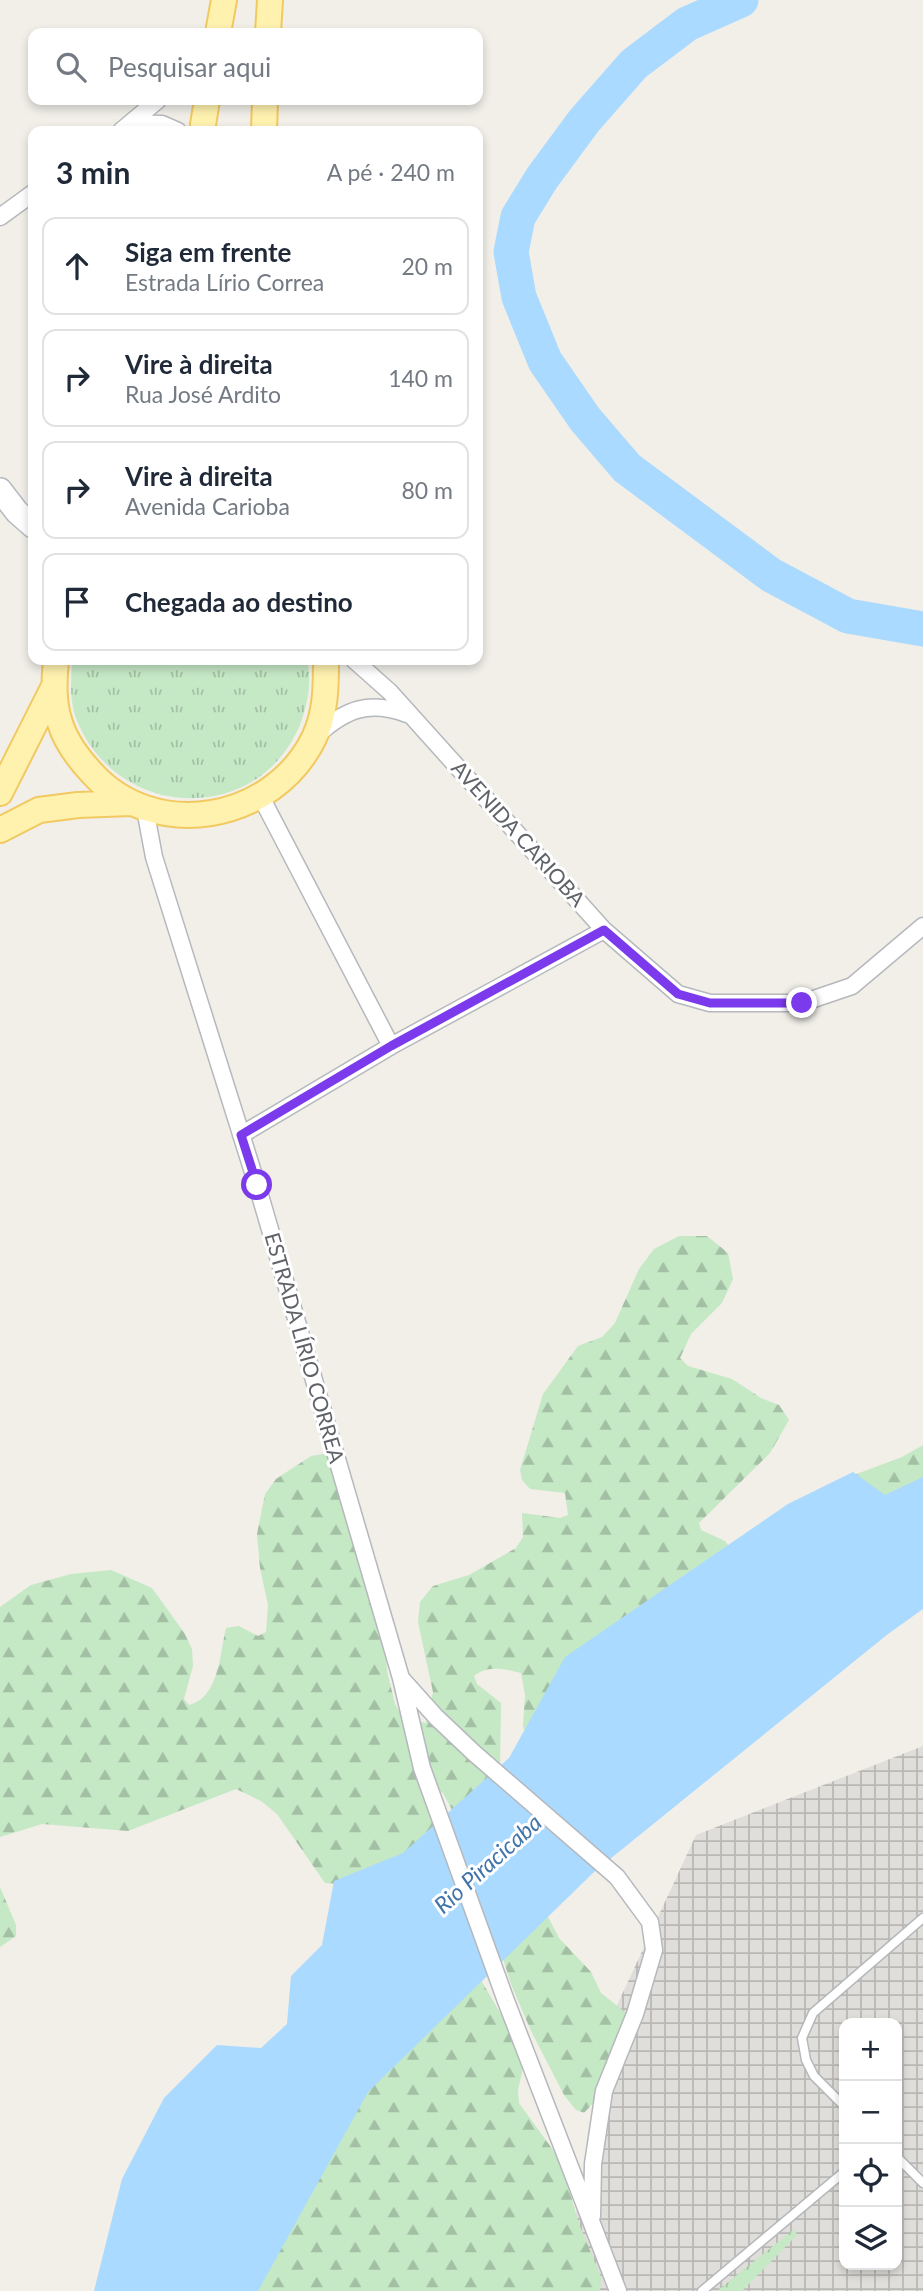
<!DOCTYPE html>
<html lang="pt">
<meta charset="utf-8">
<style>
:root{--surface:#fff;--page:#f2f2f3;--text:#1f2937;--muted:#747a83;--line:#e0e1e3}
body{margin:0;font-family:Lato,sans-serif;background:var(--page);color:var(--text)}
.controls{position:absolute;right:21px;bottom:21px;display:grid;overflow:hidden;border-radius:14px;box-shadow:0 4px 10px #0003}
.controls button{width:63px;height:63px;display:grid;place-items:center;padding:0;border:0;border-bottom:2px solid var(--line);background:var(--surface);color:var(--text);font:35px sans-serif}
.stop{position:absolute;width:21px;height:21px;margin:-16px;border:5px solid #7c3aed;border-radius:50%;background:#fff}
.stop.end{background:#7c3aed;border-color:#fff;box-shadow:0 2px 7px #0008}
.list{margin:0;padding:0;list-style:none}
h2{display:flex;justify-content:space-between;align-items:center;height:91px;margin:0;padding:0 28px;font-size:30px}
h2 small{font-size:23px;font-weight:400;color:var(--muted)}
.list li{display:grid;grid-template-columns:46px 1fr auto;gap:21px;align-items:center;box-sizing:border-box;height:98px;margin:0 14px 14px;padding:0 14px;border:2px solid var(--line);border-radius:14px}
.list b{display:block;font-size:26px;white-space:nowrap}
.list p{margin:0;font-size:23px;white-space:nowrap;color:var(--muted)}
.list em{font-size:23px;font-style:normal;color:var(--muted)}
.icon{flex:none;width:38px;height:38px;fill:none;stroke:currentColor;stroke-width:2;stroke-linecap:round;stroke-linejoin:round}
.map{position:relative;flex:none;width:923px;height:2291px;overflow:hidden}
.search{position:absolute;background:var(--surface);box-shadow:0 4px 10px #0003;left:28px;top:28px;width:455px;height:77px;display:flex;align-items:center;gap:18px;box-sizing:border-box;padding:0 24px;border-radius:14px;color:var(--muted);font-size:26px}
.panel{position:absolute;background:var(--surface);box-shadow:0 4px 10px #0003;left:28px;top:126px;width:455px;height:539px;border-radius:14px}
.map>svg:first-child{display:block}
.industrial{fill:url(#industrial-grid);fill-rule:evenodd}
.grass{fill:url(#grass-tufts)}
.forest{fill:url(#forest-firs)}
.water{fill:#aadaff}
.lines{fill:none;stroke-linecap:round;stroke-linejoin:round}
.river{stroke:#aadaff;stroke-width:35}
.lane-casing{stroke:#b5b8bc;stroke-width:11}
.street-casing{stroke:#b5b8bc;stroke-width:19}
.secondary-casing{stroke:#b6babf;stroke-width:26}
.primary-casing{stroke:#f2c960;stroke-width:28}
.lane{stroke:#fff;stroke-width:8}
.street{stroke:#fff;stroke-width:16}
.secondary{stroke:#fff;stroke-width:23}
.primary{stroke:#fff2af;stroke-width:24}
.route{stroke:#7c3aed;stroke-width:9}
.labels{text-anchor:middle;stroke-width:6;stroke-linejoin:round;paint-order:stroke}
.street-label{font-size:21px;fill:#5f6368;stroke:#fff}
.water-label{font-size:23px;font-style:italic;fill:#4174aa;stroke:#fff}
</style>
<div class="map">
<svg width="923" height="2291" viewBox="0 0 923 2291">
<defs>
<pattern id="industrial-grid" width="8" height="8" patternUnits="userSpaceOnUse" patternTransform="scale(1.75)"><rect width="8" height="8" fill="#e0deda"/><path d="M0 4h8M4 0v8" fill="none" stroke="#b9b8b5"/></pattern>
<pattern id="grass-tufts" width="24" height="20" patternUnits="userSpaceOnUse" patternTransform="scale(1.75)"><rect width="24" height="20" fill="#c5e8c5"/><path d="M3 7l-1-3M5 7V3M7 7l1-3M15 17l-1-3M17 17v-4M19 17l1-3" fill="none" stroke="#a3c0a4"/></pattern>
<pattern id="forest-firs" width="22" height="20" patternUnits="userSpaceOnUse" patternTransform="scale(1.75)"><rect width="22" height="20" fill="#c5e8c5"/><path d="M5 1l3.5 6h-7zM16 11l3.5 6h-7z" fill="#a3c0a4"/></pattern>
</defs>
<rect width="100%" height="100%" fill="#f1efe8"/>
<path class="industrial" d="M923 1746V2291H562L612 2016 696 1835ZM844 2023H897V2265H844Z"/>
<path class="grass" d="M72 660H307C312 681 308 702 301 722 261 825 121 822 78 723 69 703 71 681 72 660Z
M793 2230 796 2232 797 2235 742 2291H717Z"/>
<path class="forest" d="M679 1236H707L728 1253 733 1279 722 1303 691 1334 680 1358 688 1366 732 1379 761 1398 779 1405 789 1420 770 1453 699 1523 701 1530 725 1541 733 1552 531 1749 523 1726 525 1695 521 1673C506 1669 488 1665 474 1676L477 1684 501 1703 500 1767 546 1913 559 1938 591 1972 601 1993 630 2016 597 2099 584 2113 576 2110 564 2095 531 2031 511 1984 461 1827 443 1793 438 1790 478 1975 520 2047 523 2068 518 2090 519 2103 561 2161 579 2224 601 2277 600 2291H224L340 1884 325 1883 277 1814 261 1801 236 1789 128 1831 42 1824 0 1837V1607L31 1585 71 1574 111 1570 152 1588 185 1634 192 1649 193 1666 184 1699 189 1705C219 1698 220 1653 226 1628L239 1626 258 1636 266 1632 268 1605 260 1568 257 1534 265 1494 276 1479 311 1456 330 1453 347 1488 361 1507 382 1592 387 1671 395 1704 403 1718 426 1723 433 1692 418 1622 420 1602 433 1586 469 1575 516 1548 523 1537 522 1513 560 1518 568 1515 565 1493 530 1489 522 1480 520 1470 543 1394 578 1346 602 1337 615 1323 639 1269 654 1249Z
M923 1445V1486L903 1500 768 1523 846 1478 902 1457Z
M0 1887 16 1925V1936L0 1947Z"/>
<path class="water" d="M853 1472 885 1495 923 1477V1609L888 1634 594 1872 368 2092 258 2291H94L122 2179 164 2098 217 2045 261 2048 287 2024 291 1976 322 1945 334 1881 403 1853 509 1758 565 1657 788 1504Z"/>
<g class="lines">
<path class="river" d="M741 0 687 24 634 64 584 121 542 178 518 217 511 252 519 297 545 361 585 419 627 468 771 575 848 616 923 629"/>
<g class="lane-casing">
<path id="lane" d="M844 2106 814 2076 806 2060 802 2038 813 2013 923 1918
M897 2157 923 2183
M702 2291 844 2172"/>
</g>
<g class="street-casing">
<path id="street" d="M133 123 162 124 178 131
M121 131 158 100
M0 217 33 193
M354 660 390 692 604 930 678 994 710 1003H802L852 986 923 926
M317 735C346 709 369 700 407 714
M261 797 391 1046
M145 809 154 857 257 1185 401 1678 422 1768 506 2001 618 2291
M241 1135 391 1046 604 930
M401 1678 436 1717 474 1753 617 1877 650 1922 654 1950 635 2014 604 2091 593 2164 592 2216"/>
</g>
<g class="secondary-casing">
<path id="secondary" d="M0 490 17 512 33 526"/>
</g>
<g class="primary-casing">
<path id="primary" d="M218 33 224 0
M268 33 270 0
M202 131 207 100
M264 131 265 100
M56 660C54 681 53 702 60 723 66 742 78 758 91 772 154 843 273 822 314 738 326 713 326 686 326 660
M0 793 53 688
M0 830 39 810 78 805 131 803"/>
</g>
<use href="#lane" class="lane"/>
<use href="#street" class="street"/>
<use href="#secondary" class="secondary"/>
<use href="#primary" class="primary"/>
</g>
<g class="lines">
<path class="route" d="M257 1185 241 1135 391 1046 604 930 678 994 710 1003H802"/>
</g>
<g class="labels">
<g class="street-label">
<text transform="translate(518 834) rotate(48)" y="7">AVENIDA CARIOBA</text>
<text transform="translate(304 1348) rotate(74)" y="7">ESTRADA LÍRIO CORREA</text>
</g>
<g class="water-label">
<text transform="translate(488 1864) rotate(-42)" y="8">Rio Piracicaba</text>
</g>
</g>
</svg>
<div class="controls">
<button>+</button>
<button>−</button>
<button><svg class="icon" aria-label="locate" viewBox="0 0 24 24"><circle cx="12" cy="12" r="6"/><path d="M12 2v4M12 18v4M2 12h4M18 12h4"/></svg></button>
<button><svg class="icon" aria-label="layers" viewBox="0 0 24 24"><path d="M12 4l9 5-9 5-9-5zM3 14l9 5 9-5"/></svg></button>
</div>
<div class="stop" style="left:257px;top:1185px"></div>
<div class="stop end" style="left:802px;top:1003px"></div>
<div class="search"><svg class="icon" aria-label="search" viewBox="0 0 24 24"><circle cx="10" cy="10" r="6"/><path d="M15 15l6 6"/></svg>Pesquisar aqui</div>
<section class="panel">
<h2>3 min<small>A pé · 240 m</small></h2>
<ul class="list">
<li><svg class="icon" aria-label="ahead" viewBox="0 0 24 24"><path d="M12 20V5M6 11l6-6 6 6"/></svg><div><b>Siga em frente</b><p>Estrada Lírio Correa</p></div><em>20 m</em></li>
<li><svg class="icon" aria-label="right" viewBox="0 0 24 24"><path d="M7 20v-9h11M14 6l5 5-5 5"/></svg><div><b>Vire à direita</b><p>Rua José Ardito</p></div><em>140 m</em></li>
<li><svg class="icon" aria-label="right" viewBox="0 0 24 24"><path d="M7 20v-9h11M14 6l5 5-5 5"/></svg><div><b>Vire à direita</b><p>Avenida Carioba</p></div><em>80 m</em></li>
<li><svg class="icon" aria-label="arrive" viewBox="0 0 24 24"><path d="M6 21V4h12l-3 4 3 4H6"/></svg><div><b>Chegada ao destino</b></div></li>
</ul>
</section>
</div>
